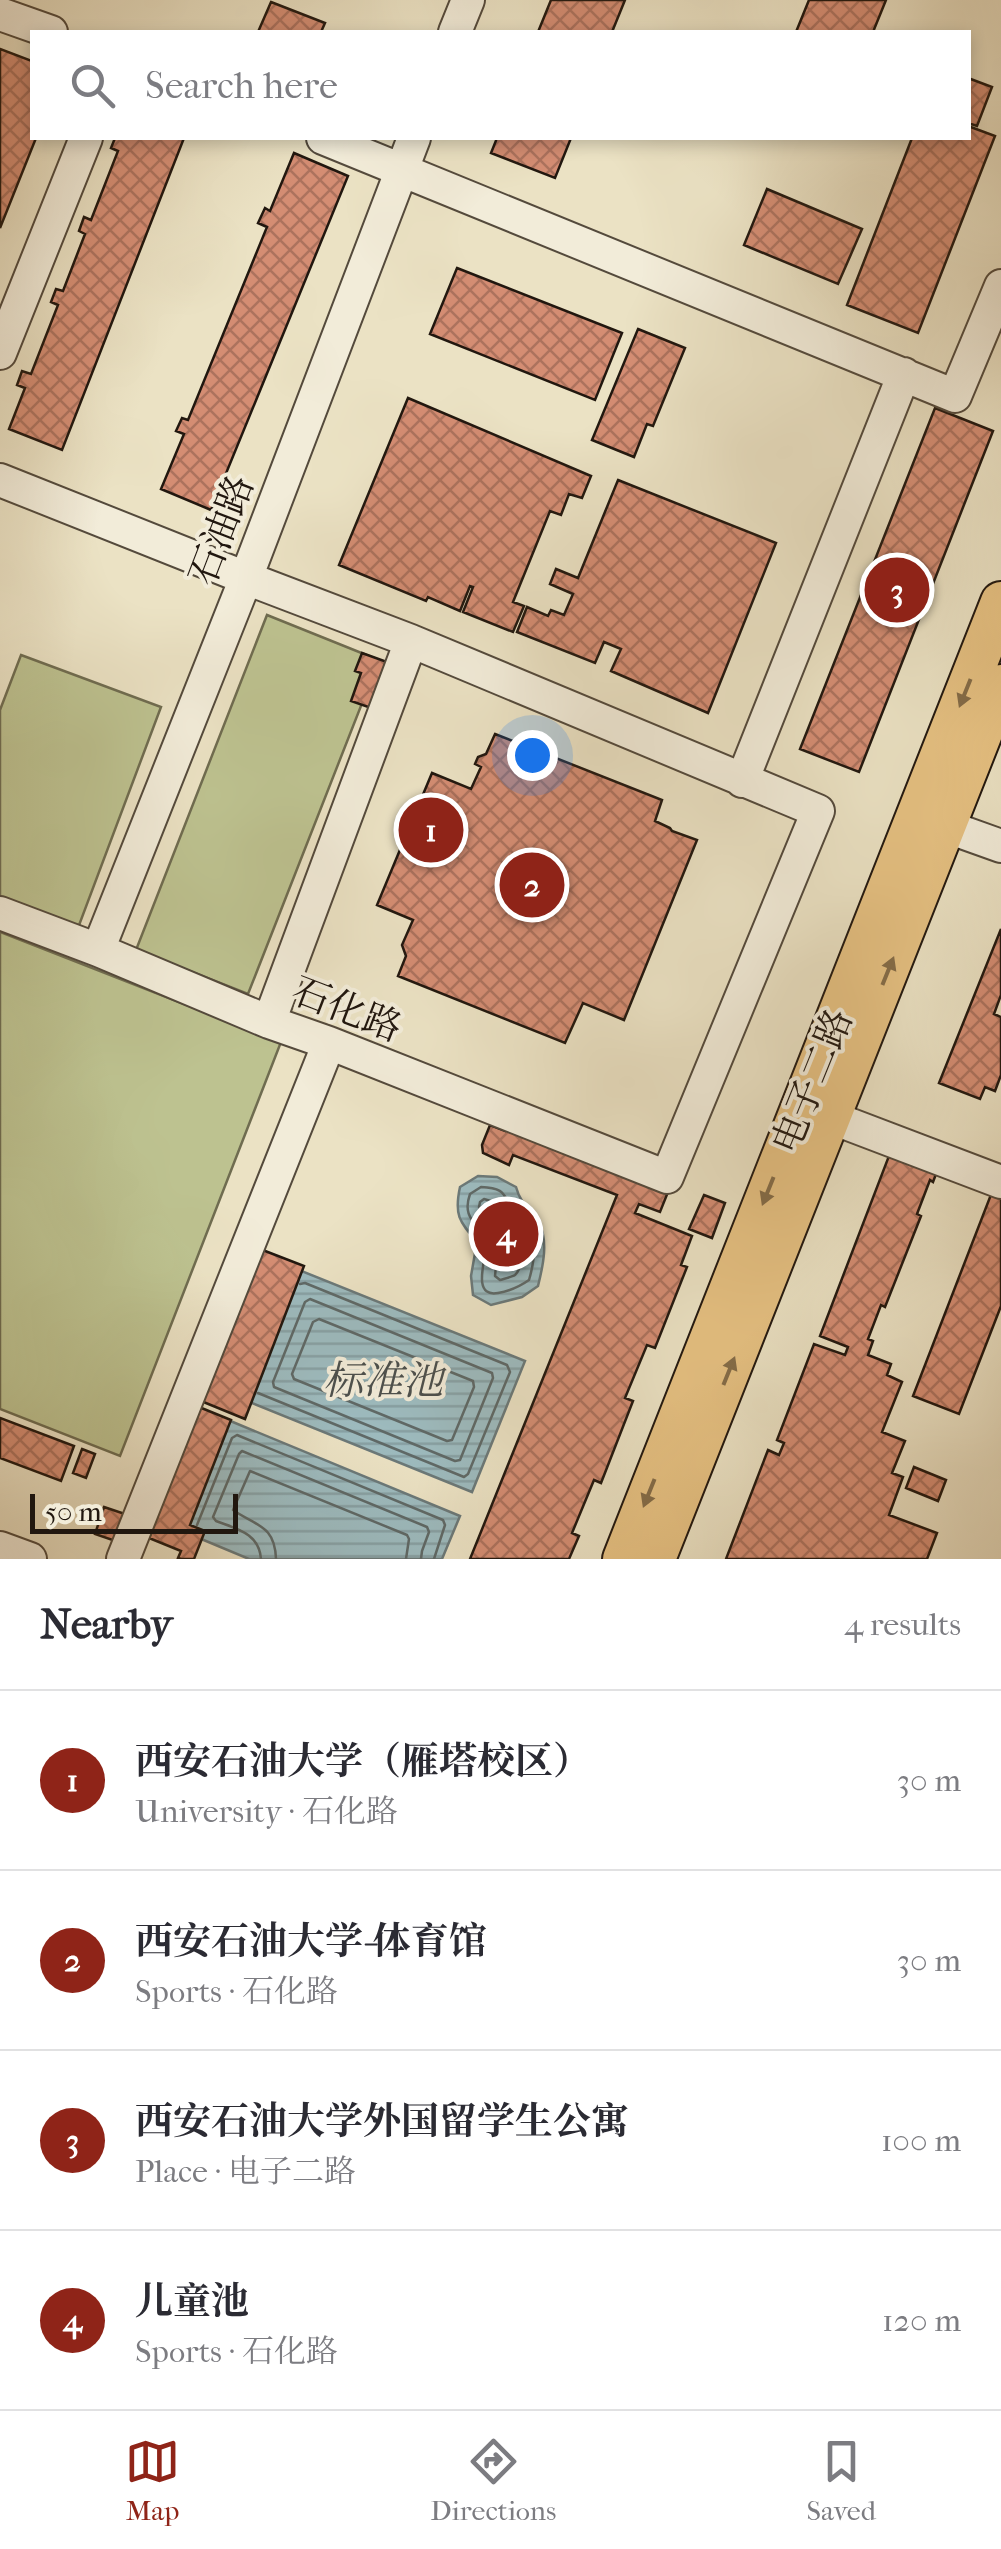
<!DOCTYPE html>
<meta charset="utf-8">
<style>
:root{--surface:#fff;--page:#f7f7f7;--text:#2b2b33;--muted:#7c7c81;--line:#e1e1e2;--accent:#8f2418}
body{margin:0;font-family:"IM FELL French Canon","Noto Serif SC",serif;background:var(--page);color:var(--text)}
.scale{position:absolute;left:30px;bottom:25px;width:208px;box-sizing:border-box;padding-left:10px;border:5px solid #21170f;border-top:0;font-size:28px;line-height:35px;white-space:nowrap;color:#21170f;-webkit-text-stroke:8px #f2ecd9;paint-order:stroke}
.you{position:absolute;left:532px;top:755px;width:35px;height:35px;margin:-25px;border:8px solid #fff;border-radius:50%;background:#1a73e8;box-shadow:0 0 0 15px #1a73e833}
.badge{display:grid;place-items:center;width:65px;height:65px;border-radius:50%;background:var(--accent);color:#fff;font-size:32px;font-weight:700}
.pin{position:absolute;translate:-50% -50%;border:5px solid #fff;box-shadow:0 2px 10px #0006}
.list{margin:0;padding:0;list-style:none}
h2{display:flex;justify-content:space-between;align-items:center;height:130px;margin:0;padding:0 40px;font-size:42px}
h2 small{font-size:32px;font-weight:400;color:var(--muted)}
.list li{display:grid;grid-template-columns:65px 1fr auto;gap:30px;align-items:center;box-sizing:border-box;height:180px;padding:0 40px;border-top:2px solid var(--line)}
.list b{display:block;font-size:38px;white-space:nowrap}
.list p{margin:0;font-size:32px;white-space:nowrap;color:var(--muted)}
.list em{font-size:32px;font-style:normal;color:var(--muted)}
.icon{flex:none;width:55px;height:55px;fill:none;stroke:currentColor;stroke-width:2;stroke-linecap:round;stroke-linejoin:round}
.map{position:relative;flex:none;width:1001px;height:1559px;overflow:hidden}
.search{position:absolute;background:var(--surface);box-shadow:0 5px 15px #0003;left:30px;right:30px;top:30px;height:110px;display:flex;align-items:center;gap:25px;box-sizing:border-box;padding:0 35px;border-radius:0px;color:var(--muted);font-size:38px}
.sheet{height:850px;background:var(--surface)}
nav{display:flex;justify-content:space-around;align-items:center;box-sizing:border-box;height:140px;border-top:2px solid var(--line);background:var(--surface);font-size:28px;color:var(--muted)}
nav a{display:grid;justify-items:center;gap:5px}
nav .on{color:var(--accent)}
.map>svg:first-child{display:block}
.green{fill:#bdc290;stroke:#6f6c50;stroke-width:2.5}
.water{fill:url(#water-rules);stroke:#6b7979;stroke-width:2.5}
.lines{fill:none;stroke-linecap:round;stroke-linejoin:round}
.shore{stroke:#5f6967;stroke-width:2.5}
.building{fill:url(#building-cross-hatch);stroke:#21170f;stroke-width:2.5}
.minor-casing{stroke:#544a3c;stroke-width:36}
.major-casing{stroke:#21170f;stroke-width:44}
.minor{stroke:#f2ecd9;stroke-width:32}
.major{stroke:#e6c182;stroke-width:40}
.oneway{fill:#846c48}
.labels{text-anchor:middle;stroke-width:8;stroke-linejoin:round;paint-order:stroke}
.street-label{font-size:38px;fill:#21170f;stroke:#f2ecd9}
.water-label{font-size:40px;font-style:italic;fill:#4c504d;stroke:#f2ecd9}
</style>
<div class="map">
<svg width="1001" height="1559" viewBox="0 0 1001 1559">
<defs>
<pattern id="water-rules" width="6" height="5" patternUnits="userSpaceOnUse" patternTransform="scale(2.5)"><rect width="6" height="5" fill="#9dbbbf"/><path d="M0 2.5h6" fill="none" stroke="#87a0a3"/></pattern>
<pattern id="building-cross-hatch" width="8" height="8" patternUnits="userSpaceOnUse" patternTransform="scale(2.5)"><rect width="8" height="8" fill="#d48d73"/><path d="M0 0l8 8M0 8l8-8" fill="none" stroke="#ac725d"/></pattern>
</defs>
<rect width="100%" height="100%" fill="#ebe2c4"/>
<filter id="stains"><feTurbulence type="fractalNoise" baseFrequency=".002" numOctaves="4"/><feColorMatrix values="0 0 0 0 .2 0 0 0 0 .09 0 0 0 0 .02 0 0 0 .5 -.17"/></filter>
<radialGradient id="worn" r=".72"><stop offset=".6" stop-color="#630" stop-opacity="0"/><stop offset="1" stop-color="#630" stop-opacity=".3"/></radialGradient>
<path class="green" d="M267 615 379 660 248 994 136 950Z
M21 655 161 707 78 928 0 899V710Z
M0 932 281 1042 120 1456 0 1409Z"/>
<path class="water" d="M478 1176 497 1177 516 1187C521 1205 529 1207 538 1221 549 1240 543 1266 538 1286L522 1297 491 1305 473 1295 471 1276 477 1242C459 1221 454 1215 460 1187Z
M294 1268 525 1361 472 1492 242 1399Z
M228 1420 460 1516 442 1559H249L182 1531Z"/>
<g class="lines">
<path class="shore" d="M481 1187C508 1188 502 1196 516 1213 520 1217 524 1221 527 1225 538 1241 534 1263 529 1280 519 1287 510 1291 498 1293 470 1298 487 1256 487 1240 475 1221 462 1217 470 1194Z
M484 1199 497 1203C503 1217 514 1225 519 1236 523 1246 523 1268 515 1275 512 1277 503 1279 500 1280L495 1276 499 1236 479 1207 480 1202Z
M310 1299 492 1373 493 1378 460 1460 455 1461 274 1387 273 1382 305 1302Z
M319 1319 473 1381 474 1387 452 1440 447 1441 294 1379 292 1374 313 1322Z
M258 1393 464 1477 468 1474 510 1372 507 1365 305 1283 300 1284
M197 1525 232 1438 237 1435 443 1520 445 1525 434 1559
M261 1559C259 1533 237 1529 216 1521L213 1517 239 1454 242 1451 427 1527 429 1532 422 1551 421 1559
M276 1559C275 1525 256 1526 233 1510L250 1471 407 1535 409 1539 406 1559"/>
</g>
<path class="building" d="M551 0H625L612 32H538Z
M809 0H886L873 32H796Z
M271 2 325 23 321 32H258Z
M0 49 32 61V138H36L0 228Z
M968 78 992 87 977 126 968 123Z
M968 126 995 136 918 333 847 305 912 138H968Z
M115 138H184L62 450 9 429 25 388 17 385 22 371 31 374 58 305 51 302 56 289 63 291 85 234 79 231 84 217 91 220 118 151 111 148Z
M497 138H571L555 178 491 153Z
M294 153 348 176 211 510 161 489 184 434 176 431 182 418 188 420 267 227 258 223 265 208 270 211Z
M767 189 862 229 838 284 744 245Z
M457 268 622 333 595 400 430 334Z
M638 329 685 348 653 426 647 424 634 457 592 440Z
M408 398 591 476 582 498 569 494 561 515 550 511 513 602 524 606 513 632 463 612 473 587 470 586 460 611 428 597 426 601 339 565Z
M935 408 993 431 859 772 800 749Z
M618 480 776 543 708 713 611 671 621 649 604 642 595 663 517 632 527 607 548 616 551 610 564 615 573 594 550 584 556 569 578 578Z
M362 653 387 662 371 708 351 701 361 673 355 671Z
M495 734 662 800 655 821 670 828 672 831 697 840 624 1020 583 1003 565 1043 398 976 406 956 402 945 413 920 377 905 432 773 471 789 481 767 475 764 478 757 486 754Z
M1001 929V995L994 1014 1001 1017V1075L995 1091 985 1087 980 1099 939 1083Z
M508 1124 670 1187 660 1212 639 1204 635 1213 692 1236 681 1265 687 1267 655 1348 647 1345 625 1398 633 1401 601 1483 594 1480 572 1533 579 1536 569 1559H470L617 1195 513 1155 509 1165 483 1153 482 1145 490 1125 505 1131Z
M892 1148 939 1166 933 1182 930 1180 917 1214 921 1216 885 1307 881 1305 868 1339 873 1341 868 1355 891 1364 887 1375 902 1382 882 1432 905 1441 892 1473 903 1477 889 1515 937 1533 927 1559H726L768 1450 779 1455 784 1443 777 1440 814 1344 845 1355 848 1347 820 1336Z
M992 1192 1001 1195V1306L959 1414 913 1396Z
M704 1195 725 1203 712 1238 689 1229Z
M260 1249 304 1266 245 1419 201 1401Z
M199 1407 231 1420 190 1525 205 1531 194 1559H181L178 1558 181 1551 149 1538Z
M0 1418 74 1446 61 1481 0 1458Z
M82 1449 95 1454 86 1478 73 1473Z
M914 1467 946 1480 938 1501 906 1488Z
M104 1507 134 1517 124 1544 95 1534Z"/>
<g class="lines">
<g class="minor-casing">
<path id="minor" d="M0 14 51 32
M455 32 468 0
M323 138 955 396 1001 286
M0 353 86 138
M0 480 246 578 411 641 818 811 667 1177 329 1043 269 1022 98 950 0 913
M742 781 904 374
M945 826 1001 846
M98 950 246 578 414 138
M269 1022 411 641
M830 1117 1001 1182
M0 1548 30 1559
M123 1559 329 1043"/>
</g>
<g class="major-casing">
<path id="major" d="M623 1559 1001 602
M655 1559 1001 685"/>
</g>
<use href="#minor" class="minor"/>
<use href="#major" class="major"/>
</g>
<defs><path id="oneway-solid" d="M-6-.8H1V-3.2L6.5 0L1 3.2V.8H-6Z" transform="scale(2.5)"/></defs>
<g class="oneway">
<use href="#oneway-solid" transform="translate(965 693) rotate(112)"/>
<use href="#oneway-solid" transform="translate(888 971) rotate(-68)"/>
<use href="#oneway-solid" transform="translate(768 1191) rotate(112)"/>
<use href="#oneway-solid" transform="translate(729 1371) rotate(-68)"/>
<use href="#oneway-solid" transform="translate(649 1493) rotate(112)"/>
</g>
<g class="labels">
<g class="street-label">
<text transform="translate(221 530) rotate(-69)" y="13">石油路</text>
<text transform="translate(347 1009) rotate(21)" y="13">石化路</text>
<text transform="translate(812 1081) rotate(-68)" y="13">电子二路</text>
</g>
<g class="water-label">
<text x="383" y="1394">标准池</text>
</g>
</g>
<rect width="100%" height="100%" filter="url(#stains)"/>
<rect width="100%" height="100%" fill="url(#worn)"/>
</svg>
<div class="scale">50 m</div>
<div class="you"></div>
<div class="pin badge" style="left:431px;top:830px">1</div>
<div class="pin badge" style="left:532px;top:885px">2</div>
<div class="pin badge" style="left:897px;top:590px">3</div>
<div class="pin badge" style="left:506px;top:1234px">4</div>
<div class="search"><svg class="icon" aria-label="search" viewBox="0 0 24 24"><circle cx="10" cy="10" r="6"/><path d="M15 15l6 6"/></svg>Search here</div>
</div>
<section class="sheet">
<h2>Nearby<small>4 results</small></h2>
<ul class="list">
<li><span class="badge">1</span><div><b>西安石油大学（雁塔校区）</b><p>University · 石化路</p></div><em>30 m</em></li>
<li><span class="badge">2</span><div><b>西安石油大学-体育馆</b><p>Sports · 石化路</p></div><em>30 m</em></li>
<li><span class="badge">3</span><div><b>西安石油大学外国留学生公寓</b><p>Place · 电子二路</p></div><em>100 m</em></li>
<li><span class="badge">4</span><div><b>儿童池</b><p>Sports · 石化路</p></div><em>120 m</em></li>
</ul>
</section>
<nav>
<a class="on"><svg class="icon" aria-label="map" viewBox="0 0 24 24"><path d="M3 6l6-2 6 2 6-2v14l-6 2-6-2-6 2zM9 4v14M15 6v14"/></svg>Map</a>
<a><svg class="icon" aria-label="directions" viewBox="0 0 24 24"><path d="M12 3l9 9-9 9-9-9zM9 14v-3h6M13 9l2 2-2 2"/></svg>Directions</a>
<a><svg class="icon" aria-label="saved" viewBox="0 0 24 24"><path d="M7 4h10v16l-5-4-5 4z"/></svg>Saved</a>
</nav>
